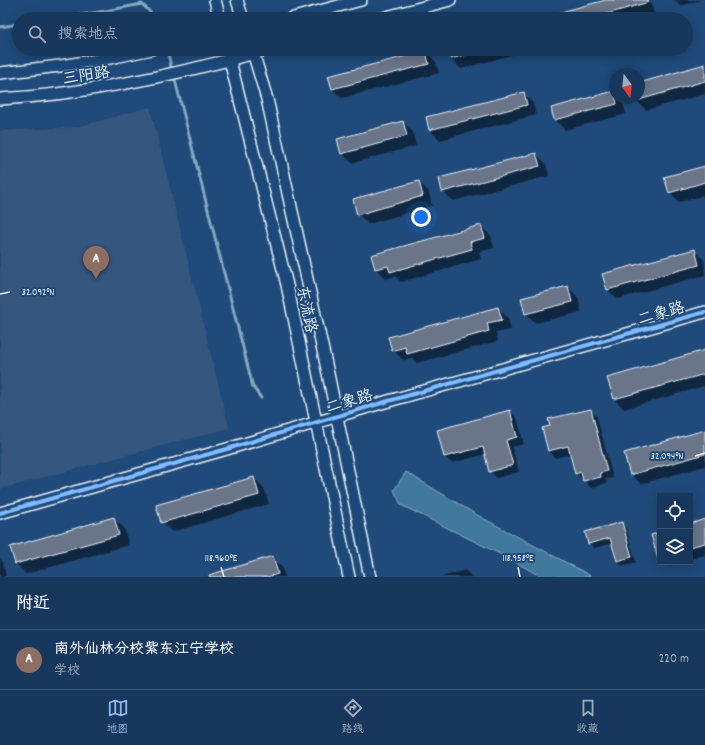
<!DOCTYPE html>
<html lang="zh">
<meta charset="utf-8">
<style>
:root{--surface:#17385c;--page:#203f62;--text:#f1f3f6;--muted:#9eacbb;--line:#365272;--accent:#90b9f0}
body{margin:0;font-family:Dekko,"LXGW WenKai TC",sans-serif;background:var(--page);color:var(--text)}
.controls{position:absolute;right:12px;bottom:12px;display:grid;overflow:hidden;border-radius:0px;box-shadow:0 2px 10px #0003}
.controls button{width:36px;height:36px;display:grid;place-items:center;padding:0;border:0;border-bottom:1px solid var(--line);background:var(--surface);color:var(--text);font:20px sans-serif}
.compass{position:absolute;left:609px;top:68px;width:36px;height:36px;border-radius:50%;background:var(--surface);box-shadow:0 2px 10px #0003;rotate:165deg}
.you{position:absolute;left:421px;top:217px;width:14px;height:14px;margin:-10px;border:3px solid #fff;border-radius:50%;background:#1a73e8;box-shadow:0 0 0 6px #1a73e833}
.badge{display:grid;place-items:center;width:26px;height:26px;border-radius:50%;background:var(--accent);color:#fff;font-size:13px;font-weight:700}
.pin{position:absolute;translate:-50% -33px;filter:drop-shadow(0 1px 2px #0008)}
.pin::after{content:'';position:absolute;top:21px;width:14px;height:12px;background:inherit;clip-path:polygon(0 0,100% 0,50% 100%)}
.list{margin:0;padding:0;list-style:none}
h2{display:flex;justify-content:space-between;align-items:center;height:52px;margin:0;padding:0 16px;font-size:17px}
h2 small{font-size:13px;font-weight:400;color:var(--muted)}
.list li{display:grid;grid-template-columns:26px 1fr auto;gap:12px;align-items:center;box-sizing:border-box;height:60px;padding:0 16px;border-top:1px solid var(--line)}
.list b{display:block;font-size:15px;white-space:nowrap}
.list p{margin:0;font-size:13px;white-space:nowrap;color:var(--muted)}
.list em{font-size:13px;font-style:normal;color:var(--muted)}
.icon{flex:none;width:22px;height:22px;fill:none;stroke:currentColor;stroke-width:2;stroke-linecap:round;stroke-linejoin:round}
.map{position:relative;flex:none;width:705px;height:577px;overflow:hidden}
.search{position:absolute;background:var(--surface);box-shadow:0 2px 10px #0003;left:12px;right:12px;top:12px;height:44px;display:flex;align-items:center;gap:10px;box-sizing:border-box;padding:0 14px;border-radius:22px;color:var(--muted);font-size:15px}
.sheet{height:112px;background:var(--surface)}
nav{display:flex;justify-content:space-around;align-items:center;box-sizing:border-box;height:56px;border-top:1px solid var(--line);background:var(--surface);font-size:11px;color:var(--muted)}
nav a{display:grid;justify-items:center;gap:2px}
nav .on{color:var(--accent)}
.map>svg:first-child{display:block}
.built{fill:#36577e}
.water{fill:#41799d;stroke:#84a9c1}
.shadow{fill:#0007}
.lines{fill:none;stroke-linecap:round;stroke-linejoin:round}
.stream{stroke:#84a9c1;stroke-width:3}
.building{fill:#6a7589;stroke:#e8f1f8}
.secondary-casing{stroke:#e8f1f8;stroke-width:14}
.secondary{stroke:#1f4a7a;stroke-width:11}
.cycleway-casing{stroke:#1f4a7a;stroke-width:6}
.cycleway{stroke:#80bcff;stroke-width:4}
.ticks{fill:none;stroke:#e8f1f8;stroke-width:1.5}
.labels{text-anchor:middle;stroke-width:4;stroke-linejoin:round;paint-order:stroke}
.street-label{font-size:16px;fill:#e8f1f8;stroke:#1f4a7a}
.ticks-label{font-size:10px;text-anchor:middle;fill:#e8f1f8;stroke:#1f4a7a;stroke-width:4;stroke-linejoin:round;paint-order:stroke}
</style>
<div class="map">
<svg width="705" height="577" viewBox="0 0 705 577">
<rect width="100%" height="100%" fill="#1f4a7a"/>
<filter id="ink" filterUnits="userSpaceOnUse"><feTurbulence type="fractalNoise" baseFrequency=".025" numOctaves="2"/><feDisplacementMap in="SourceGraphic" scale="8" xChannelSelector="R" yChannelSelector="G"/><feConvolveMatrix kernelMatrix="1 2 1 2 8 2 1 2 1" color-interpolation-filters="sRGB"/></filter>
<g filter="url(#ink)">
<path class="built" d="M150 107 229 428 0 489V131L77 127Z"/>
<path class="water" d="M406 472 477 515 582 571 592 577H542L504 556 401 505 394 490Z"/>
<path class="shadow" d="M610 0H650L654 13 633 19H541Z
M674 0H701L680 6Z
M449 49H525L526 51 461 69 451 59Z
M426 52 436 62 439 73 342 98 332 89Z
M705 65V94L646 110 636 100V98H639V84Z
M523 93 533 103 536 115 440 140 430 130 427 118Z
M614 93 615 94V98H619L623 102 626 114 565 130 555 120Z
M403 122 413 132 416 146 352 163 342 153Z
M536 154 546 164 549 176 453 201 443 191Z
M705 167V195L679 202 669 192Z
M419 182 429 192 432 206 368 224 358 214Z
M481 226 491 236 494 248 479 252 481 259 401 282 395 276 386 279 376 269 372 256Z
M694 250 704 260 705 275 618 299 608 290Z
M568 287 578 297 581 312 536 323 526 314Z
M498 308 508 318 511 330 496 333 498 341 417 363 412 358 403 360 393 350Z
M705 351V386L624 409 614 399Z
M591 410 597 417 613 478 606 479 607 483 591 488 584 480H583L576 473 571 454 555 458 549 451 543 429 551 427Z
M510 411 517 418 524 444 512 447 519 472 497 478 490 471 486 454 452 463 445 457Z
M705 431V466L641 484 631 474Z
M254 478 264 488 269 504 172 532 162 522Z
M114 519 124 528 129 545 26 574 16 564 11 548Z
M705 521V555L690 559V525Z
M622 523 626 528 636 562 622 566 617 561 613 543 594 548 589 543Z
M0 558 2 560 6 576 2 577H0Z
M272 558 282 567 285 577H205Z
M664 562H681L668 566Z
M465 570 472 577H441Z"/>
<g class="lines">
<path class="stream" d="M53 19 105 11 142 4 157 19
M0 27 19 24
M167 49 172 71
M174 76 253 387 261 398"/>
</g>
<path class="building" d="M606 0H648L649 2 589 19H546L545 16Z
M448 49H478L479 51 451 59Z
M426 51 429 64 332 89 328 76Z
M705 64V81L639 100V83Z
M614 91 617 104 554 120 551 108Z
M524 92 527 105 429 130 426 117Z
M403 121 407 136 341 154 337 139Z
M536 153 540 166 442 192 439 178Z
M705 166V182L669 193 664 177Z
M419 181 423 196 357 215 353 199Z
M481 225 485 238 470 242 472 249 390 272 388 266 375 269 371 255Z
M695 249 699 265 607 290 602 274Z
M568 286 572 302 525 314 521 298Z
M498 307 502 320 487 323 489 331 407 354 405 347 392 351 388 337Z
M705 350V374L614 399 607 378Z
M591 409 607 471 600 473 601 477 583 481 581 472 575 474 568 446 548 451 542 428 550 426 548 419Z
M510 410 517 437 506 440 513 465 489 472 483 447 444 457 437 430Z
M705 430V454L630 475 624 453Z
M254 477 259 495 161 523 156 505Z
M114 517 119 535 15 564 10 547Z
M705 519V543L690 547V524Z
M622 522 632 557 617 561 610 538 588 544 585 532Z
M660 532V559H658L651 535Z
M273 556 278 574 267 577H209V575Z"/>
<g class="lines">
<g class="secondary-casing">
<path id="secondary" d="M215 0 220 19
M237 0 243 19
M290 19 361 0
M379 19 450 0
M227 49 287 285 349 577
M252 49 267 99 326 364 370 577
M0 73 60 66 110 58 152 49
M0 99C91 94 181 74 269 49
M0 513 227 449 385 402 705 312"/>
</g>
<use href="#secondary" class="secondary"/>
<g class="cycleway-casing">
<path id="cycleway" d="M0 513 227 449 385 402 705 312"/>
</g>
<use href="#cycleway" class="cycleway"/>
</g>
</g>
<path class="ticks" d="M0 294 10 292M695 456 705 453M221 567 224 577M518 567 520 577"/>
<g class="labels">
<g class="street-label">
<text transform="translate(86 74) rotate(-9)" y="6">三阳路</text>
<text transform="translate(308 309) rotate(78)" y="6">东流路</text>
<text transform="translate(661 312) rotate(-16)" y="6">二象路</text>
<text transform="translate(349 400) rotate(-17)" y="6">二象路</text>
</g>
</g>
<g class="ticks-label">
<text x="38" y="295">32.092°N</text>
<text x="667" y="459">32.094°N</text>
<text x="221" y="561">118.960°E</text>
<text x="518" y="561">118.958°E</text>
</g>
</svg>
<div class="controls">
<button><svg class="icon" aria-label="locate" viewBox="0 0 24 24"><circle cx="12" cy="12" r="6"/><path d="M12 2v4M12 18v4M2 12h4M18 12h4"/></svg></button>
<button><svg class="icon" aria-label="layers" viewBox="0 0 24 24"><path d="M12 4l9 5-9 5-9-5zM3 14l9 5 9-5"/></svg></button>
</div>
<svg class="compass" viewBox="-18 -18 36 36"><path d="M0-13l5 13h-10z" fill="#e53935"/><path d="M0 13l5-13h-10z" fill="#9eacbb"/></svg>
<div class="you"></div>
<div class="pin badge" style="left:96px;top:279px;background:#8d6e63">A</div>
<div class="search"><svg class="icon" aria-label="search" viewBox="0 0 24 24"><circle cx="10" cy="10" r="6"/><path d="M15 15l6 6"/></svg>搜索地点</div>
</div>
<section class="sheet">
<h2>附近<small></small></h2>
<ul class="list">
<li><span class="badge" style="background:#8d6e63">A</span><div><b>南外仙林分校紫东江宁学校</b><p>学校</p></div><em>220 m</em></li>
</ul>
</section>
<nav>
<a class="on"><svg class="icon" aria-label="map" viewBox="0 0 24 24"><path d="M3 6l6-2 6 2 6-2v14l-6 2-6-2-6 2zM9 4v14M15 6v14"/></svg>地图</a>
<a><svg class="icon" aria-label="directions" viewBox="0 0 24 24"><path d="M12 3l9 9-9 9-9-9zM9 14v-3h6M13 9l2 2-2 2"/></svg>路线</a>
<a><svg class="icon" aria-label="saved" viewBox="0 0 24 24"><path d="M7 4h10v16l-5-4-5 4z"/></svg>收藏</a>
</nav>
